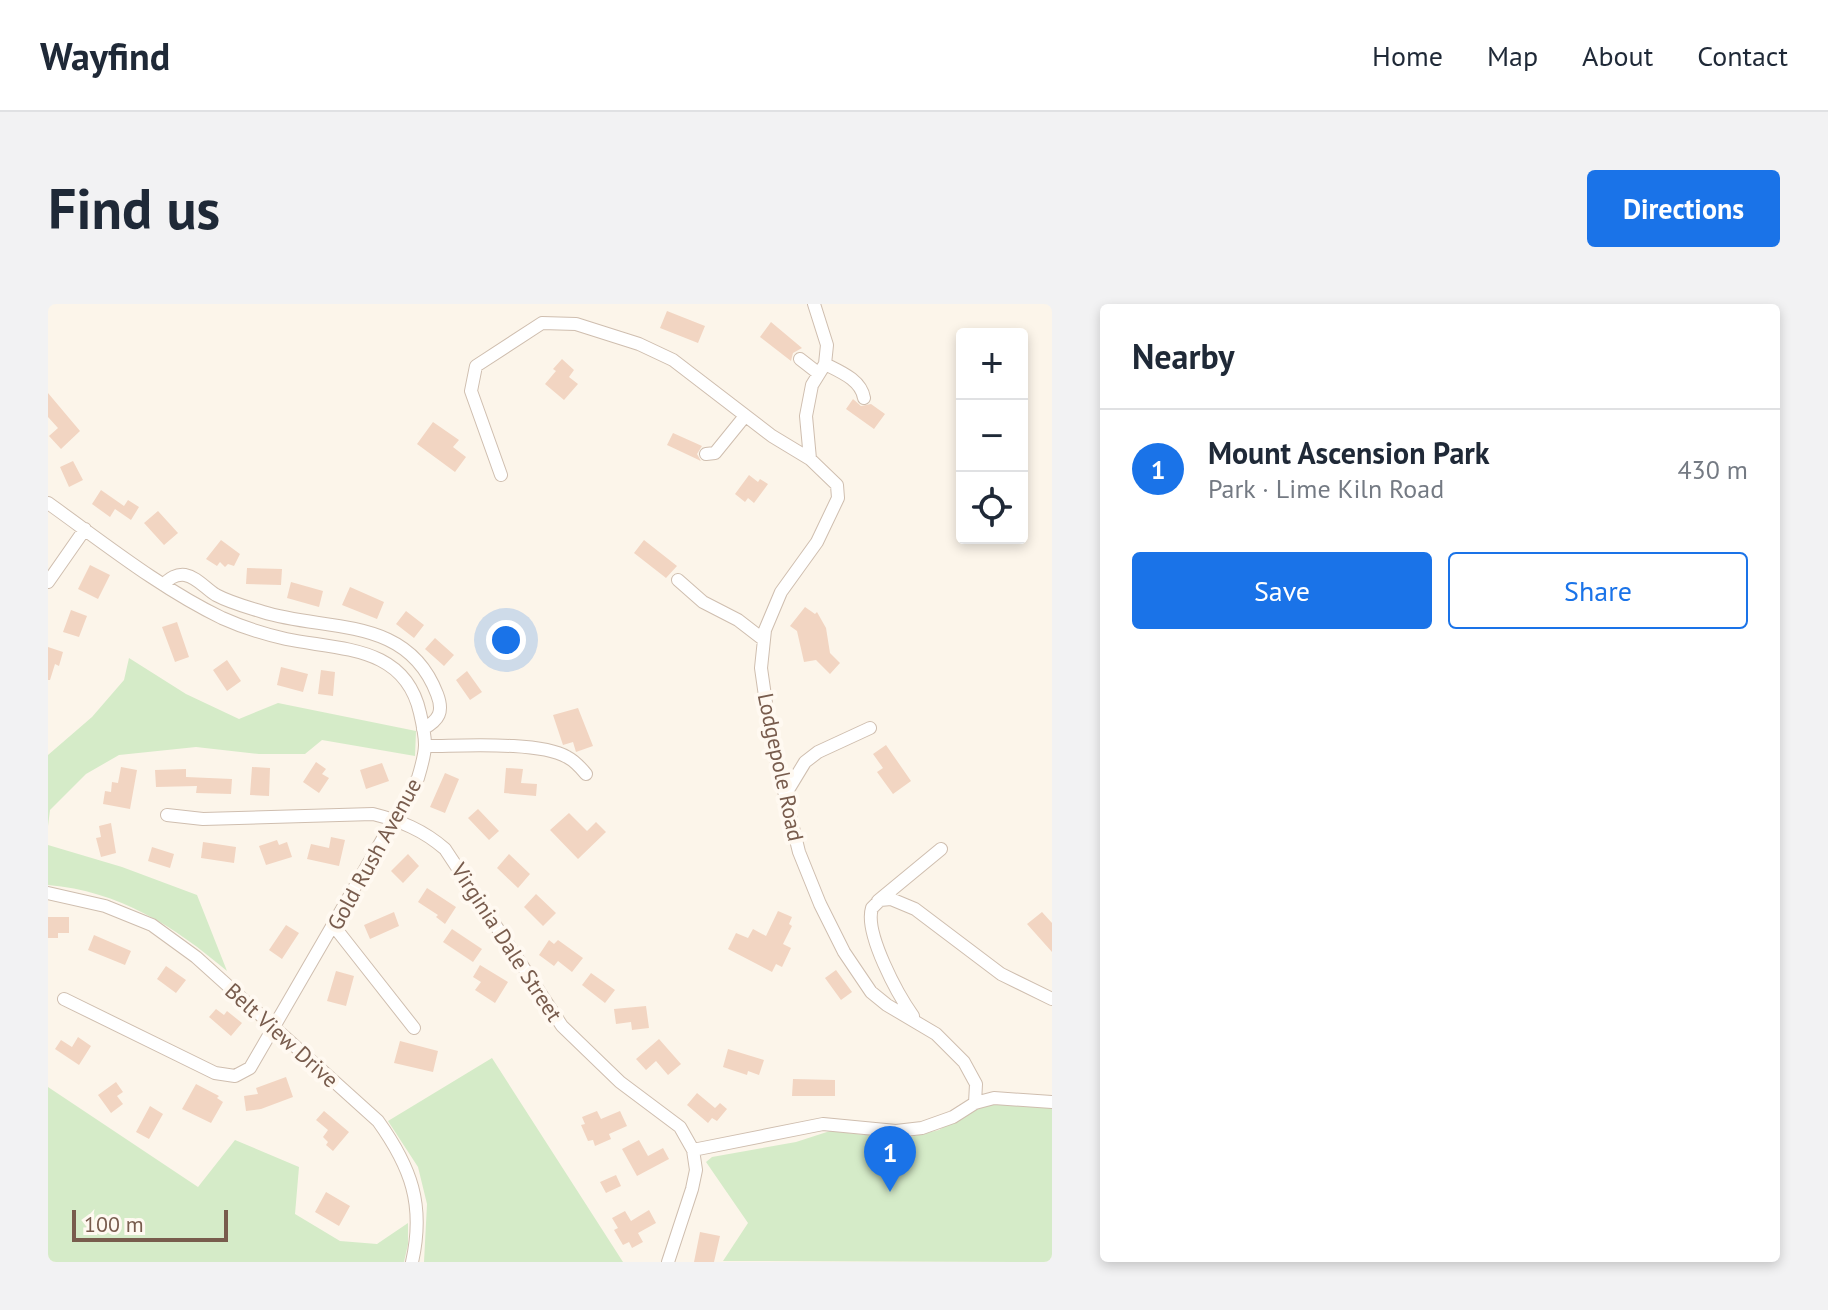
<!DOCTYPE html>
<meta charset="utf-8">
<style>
:root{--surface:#fff;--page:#f2f2f3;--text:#1f2937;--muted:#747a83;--line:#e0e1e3;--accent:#1a73e8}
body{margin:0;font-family:"PT Sans",sans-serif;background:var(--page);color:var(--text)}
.controls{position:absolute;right:24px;top:24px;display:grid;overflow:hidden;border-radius:8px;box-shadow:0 4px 12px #0003}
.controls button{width:72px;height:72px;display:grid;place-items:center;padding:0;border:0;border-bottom:2px solid var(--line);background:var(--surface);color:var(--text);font:40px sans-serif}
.scale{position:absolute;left:24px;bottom:20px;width:156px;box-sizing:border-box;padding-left:8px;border:4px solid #785c4d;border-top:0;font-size:22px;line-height:28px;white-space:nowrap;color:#785c4d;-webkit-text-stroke:6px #fff9f1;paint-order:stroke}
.you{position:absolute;left:458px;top:336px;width:28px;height:28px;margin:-20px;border:6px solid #fff;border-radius:50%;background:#1a73e8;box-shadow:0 0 0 12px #1a73e833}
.badge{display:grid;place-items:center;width:52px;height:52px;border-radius:50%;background:var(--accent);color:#fff;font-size:26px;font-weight:700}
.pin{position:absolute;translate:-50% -66px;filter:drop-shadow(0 2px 4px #0008)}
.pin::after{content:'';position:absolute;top:42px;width:28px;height:24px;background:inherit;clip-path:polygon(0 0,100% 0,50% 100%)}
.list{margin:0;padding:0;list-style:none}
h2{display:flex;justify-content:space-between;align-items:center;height:104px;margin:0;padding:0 32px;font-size:34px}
h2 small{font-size:26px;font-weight:400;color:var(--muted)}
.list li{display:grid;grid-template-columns:52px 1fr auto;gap:24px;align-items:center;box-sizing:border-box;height:120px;padding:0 32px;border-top:2px solid var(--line)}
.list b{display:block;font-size:30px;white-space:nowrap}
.list p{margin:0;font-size:26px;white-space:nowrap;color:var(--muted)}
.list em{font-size:26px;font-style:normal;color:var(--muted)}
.actions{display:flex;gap:16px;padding:24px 32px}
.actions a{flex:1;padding:18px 0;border:2px solid var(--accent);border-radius:8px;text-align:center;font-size:28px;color:var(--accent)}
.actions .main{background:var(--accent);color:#fff}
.icon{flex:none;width:44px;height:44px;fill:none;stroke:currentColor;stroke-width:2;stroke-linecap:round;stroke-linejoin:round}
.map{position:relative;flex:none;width:1004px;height:958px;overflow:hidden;border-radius:8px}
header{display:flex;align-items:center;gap:48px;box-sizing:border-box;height:112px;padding:0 40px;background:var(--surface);border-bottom:2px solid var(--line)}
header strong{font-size:38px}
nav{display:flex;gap:44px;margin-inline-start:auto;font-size:28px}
.intro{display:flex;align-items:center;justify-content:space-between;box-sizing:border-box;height:192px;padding:0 48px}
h1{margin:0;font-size:56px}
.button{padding:20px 36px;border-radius:8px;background:var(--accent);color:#fff;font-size:28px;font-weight:700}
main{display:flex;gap:48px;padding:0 48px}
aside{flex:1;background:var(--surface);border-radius:8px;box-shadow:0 4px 12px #0003}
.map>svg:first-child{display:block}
.green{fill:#d5ebc8}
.building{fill:#f2d5c2}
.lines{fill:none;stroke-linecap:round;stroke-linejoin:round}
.minor-casing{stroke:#cfbeaf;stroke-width:14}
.minor{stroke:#fff;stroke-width:12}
.labels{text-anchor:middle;stroke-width:8;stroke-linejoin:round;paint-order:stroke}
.street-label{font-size:22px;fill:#785c4d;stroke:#fff9f1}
</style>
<header>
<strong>Wayfind</strong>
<nav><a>Home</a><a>Map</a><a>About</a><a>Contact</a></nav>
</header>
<div class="intro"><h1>Find us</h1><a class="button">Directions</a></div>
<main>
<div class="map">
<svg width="1004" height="958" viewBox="0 0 1004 958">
<rect width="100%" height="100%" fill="#fcf5ea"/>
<path class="green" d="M81 354 138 390 191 415 230 399 368 427 367 452 274 436 257 450H211L148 443 71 451 38 470 2 506 0 522V451L44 413 76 376Z
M0 541 74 563 149 591 179 667C126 622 71 587 0 581Z
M444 754 575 958H376L379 900 370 863 340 817Z
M0 783 150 883 187 836 251 863 247 910 292 937 329 940 360 919V940L356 958H0Z
M1004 791V958L675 957 700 919 658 858 664 853 748 838 782 827 854 835 891 826 928 802Z"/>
<path class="building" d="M619 7 657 22 650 39 612 24Z
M723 18 754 44 745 49 743 57 712 33Z
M514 55 526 66 521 73 530 80 516 96 497 80 508 67 505 65Z
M0 89 32 127 13 145 1 132 10 124 0 113Z
M805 95 813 102 823 100 837 110 826 125 798 105Z
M385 118 411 136 405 143 418 153 407 168 369 140Z
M625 129 654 142 649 150 653 157 619 141Z
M25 157 35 176 21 183 12 163Z
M701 171 710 178 712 175 720 180 706 199 700 194 697 198 687 190Z
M53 186 76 202 80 196 91 203 83 216 67 205 62 213 44 200Z
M110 207 130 229 116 241 96 219Z
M173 236 192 250 186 262 180 260 177 263 172 258 169 262 158 255Z
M596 236 629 262 618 274 586 249Z
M42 261 62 271 50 295 30 285Z
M199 264 234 265 233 281 198 280Z
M243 278 275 287 271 303 239 294Z
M302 283 336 298 329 315 294 301Z
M757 303 767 310 769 308 778 324 782 349 792 359 782 370 768 356 756 358 749 327 742 322Z
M23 306 39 312 31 333 15 328Z
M358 307 376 321 366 334 348 320Z
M129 318 141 353 127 358 114 323Z
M387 334 406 351 396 362 377 345Z
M0 343 15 348 11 362 7 360 2 376H0Z
M179 356 193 377 179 387 165 366Z
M233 363 260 370 255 388 229 381Z
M273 366 287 368 285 392 270 390Z
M419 367 434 388 422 396 408 376Z
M530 404 545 442 528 448 525 438 515 441 505 411Z
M838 441 863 477 845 490 829 468 835 464 825 450Z
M268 458 278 465 274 470 281 474 271 489 255 478Z
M334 459 341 477 318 485 312 466Z
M73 463 89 466 82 505 55 500 57 487 63 488 64 478 70 479Z
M204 463 222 464 221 492 202 491Z
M458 464 475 465 473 479 489 480 488 492 456 489Z
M138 465V473L184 475 183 490 148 489 149 482 108 483 107 466Z
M397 469 411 475 397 509 382 503Z
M430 505 451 527 441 536 420 514Z
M521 509 539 527 548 518 558 528 530 555 502 526Z
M63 519 68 549 53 553 48 534 53 533 51 522Z
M283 533 297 536 291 562 259 555 263 540 281 544Z
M229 536 231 541 239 538 244 553 218 561 211 542Z
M155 538 188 543 186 559 153 554Z
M104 543 126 550 122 564 100 557Z
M360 550 371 562 355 579 343 567Z
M461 550 482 570 470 584 449 564Z
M379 584 408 603 397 620 388 613 390 611 370 598Z
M488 590 508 609 495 622 476 603Z
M730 607 744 613 741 620 744 622 735 640 743 644 734 663 728 660 724 668 680 645 688 629 700 634 705 625 718 632Z
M346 608 351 622 322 635 316 621Z
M994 608 1004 619V648L979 620Z
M0 613H21V629H10V634H0Z
M238 621 251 629 234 655 221 646Z
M404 625 434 645 425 658 395 638Z
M46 631 83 647 77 661 40 646Z
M501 636 506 640 510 636 535 654 524 668 510 657 506 662 491 651Z
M432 661 460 678 447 699 427 686 433 678 425 673Z
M118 662 138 676 128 689 109 675Z
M788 666 804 688 793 696 777 674Z
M288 667 306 672 298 702 279 697Z
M543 669 567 686 557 699 534 681Z
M598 702 601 724 584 726 583 718 568 720 566 705Z
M168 705 176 711 179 707 194 719 183 732 161 713Z
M30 733 43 742 31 761 7 745 13 736 24 743Z
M611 735 633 760 620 771 608 757 598 766 588 755Z
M352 737 390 747 385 768 346 759Z
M680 745 716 756 711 771 700 767 699 771 675 763Z
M238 773 245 793 213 805 198 807 196 792 210 790 208 784Z
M745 775 787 776V792H744Z
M68 778 75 788 69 792 75 800 63 809 50 791Z
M148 780 171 792 169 794 175 798 163 819 134 805Z
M649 789 667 804 672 799 679 805 669 817 664 814 660 819 639 801Z
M102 802 115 810 101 835 88 828Z
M276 807 301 828 285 847 278 841 280 838 275 833 280 826 268 816Z
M549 807 553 815 572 807 579 822 561 830 563 835 547 842 545 836 540 837 533 821 537 820 534 813Z
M591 836 600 852 615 844 621 855 589 872 574 845Z
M568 871 573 882 558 889 552 878Z
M278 888 302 902 291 922 267 908Z
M601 906 608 919 590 929 595 938 584 944 581 938 575 941 566 926 570 924 564 914 577 907 583 917Z
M652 928 672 932 666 958H646Z"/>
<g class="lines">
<g class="minor-casing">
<path id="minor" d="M766 0 779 41 777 60 764 81 758 112 762 155 789 181 790 194 769 238 733 288 717 326 713 364 723 434 751 548 772 600 796 648 823 688 839 701 888 730 916 758 928 780 927 799
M752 55 770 69
M777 60C793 68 813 76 816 94
M658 150 667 149 697 112
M453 171 423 87 428 62 494 19 528 20 591 40 625 56 724 132 762 155
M0 199C56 239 112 284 174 314 194 323 216 330 238 335 291 346 357 341 372 409 379 439 379 444 370 474L202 764 187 772 167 769 16 695
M630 276 655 298 690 316 716 336
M0 278 37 225
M116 281C121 274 129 270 137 271 149 273 158 285 168 291 183 299 199 303 215 308 279 328 359 311 389 390 396 408 391 416 375 425
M380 442C414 442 491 437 519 453 527 457 533 464 538 470
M737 491 757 458 770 448 822 424
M119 511 155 515 325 510C353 517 375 526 397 545L514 722 572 778 632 823 645 846 648 866 644 885 620 958
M0 589 57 602 104 621 148 653 330 817C363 863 377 901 364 958
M830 597 893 545
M285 621 366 724
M865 712C850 691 816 629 824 604L832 596 843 595 867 605 953 670 1004 695
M645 846 775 820 848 827 874 824 905 813 927 799 946 794 1004 798"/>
</g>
<use href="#minor" class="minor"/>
</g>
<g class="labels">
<g class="street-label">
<text transform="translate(733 463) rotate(78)" y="8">Lodgepole Road</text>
<text transform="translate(326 550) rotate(-61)" y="8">Gold Rush Avenue</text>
<text transform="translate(459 638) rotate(57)" y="8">Virginia Dale Street</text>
<text transform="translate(234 731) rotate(42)" y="8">Belt View Drive</text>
</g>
</g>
</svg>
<div class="controls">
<button>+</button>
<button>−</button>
<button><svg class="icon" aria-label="locate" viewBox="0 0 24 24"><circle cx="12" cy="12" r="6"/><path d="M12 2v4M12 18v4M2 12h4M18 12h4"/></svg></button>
</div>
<div class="scale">100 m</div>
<div class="you"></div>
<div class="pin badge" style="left:842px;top:888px">1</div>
</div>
<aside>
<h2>Nearby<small></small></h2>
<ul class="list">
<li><span class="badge">1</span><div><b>Mount Ascension Park</b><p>Park · Lime Kiln Road</p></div><em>430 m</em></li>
</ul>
<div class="actions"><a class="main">Save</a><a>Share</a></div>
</aside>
</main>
